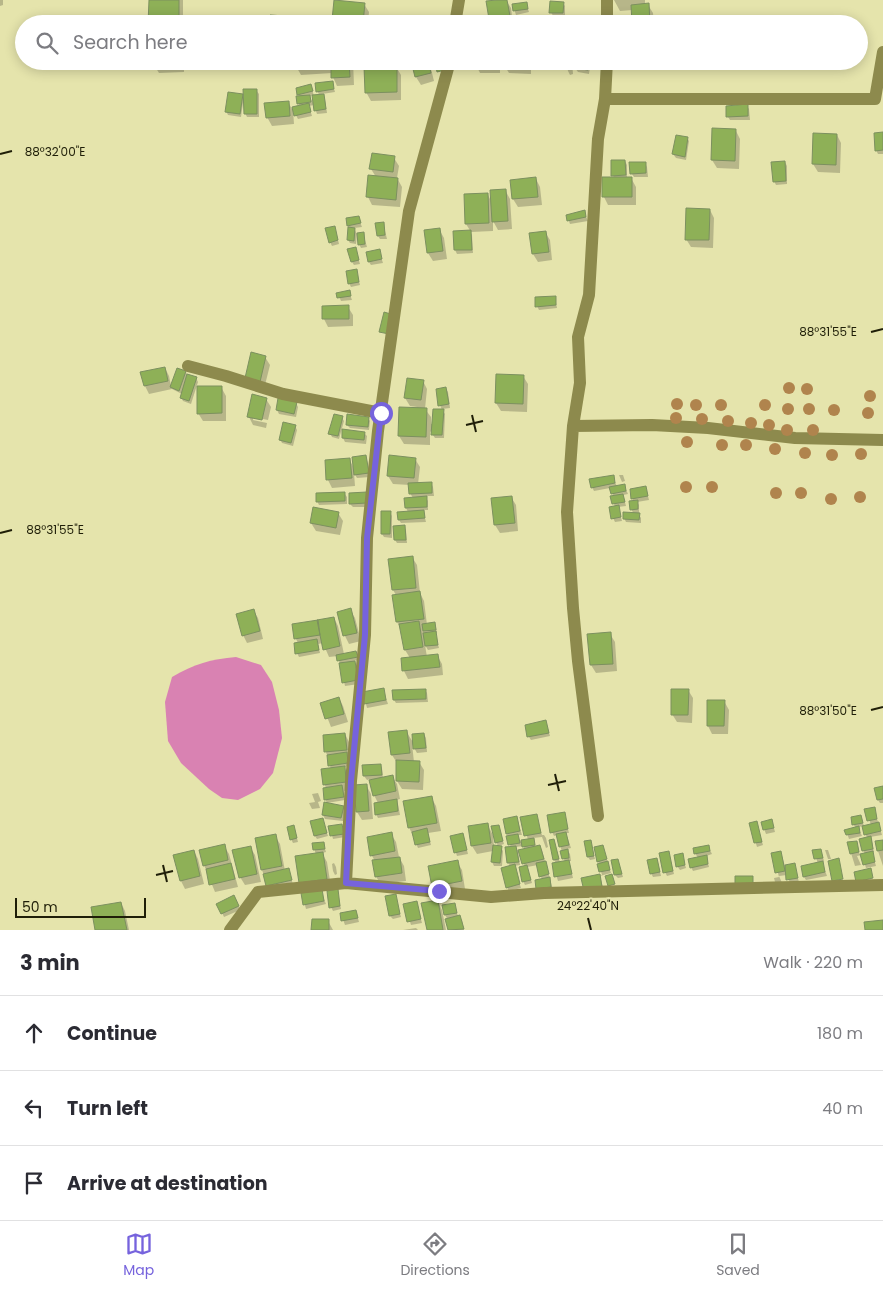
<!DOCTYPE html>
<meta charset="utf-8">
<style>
:root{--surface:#fff;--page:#f7f7f7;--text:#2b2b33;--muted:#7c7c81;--line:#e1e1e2;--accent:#7663dd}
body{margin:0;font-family:Poppins,sans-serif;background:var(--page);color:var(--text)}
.scale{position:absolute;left:15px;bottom:12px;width:131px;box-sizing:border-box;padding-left:5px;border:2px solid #1f1e08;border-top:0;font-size:14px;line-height:18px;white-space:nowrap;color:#1f1e08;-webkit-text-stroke:4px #e5e4ac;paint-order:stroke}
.stop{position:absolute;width:15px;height:15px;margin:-11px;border:4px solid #7663dd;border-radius:50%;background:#fff}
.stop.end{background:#7663dd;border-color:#fff;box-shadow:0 1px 5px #0008}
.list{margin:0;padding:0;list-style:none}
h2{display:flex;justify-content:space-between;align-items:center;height:65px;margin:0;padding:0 20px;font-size:21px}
h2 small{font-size:16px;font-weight:400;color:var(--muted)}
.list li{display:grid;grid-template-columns:32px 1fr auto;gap:15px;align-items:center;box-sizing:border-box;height:75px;padding:0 20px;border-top:1px solid var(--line)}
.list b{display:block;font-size:19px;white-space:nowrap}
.list em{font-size:16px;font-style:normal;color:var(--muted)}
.icon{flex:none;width:28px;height:28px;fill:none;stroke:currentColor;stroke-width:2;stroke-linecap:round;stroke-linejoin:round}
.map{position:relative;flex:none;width:883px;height:930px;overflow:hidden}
.search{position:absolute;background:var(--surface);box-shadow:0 2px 12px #0003;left:15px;right:15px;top:15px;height:55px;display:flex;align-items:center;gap:12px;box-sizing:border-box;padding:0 18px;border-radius:28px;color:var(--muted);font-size:19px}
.sheet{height:290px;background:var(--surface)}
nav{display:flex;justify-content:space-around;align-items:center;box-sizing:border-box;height:70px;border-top:1px solid var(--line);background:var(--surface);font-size:14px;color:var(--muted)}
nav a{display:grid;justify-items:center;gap:2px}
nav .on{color:var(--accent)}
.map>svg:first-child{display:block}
.water{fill:#d982b2}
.shadow{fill:#0003;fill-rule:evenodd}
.building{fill:#8eb057;stroke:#7c905f}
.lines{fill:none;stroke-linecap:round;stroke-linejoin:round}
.street{stroke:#8d8a4d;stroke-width:12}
.tree{fill:#b0844d}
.route{stroke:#7663dd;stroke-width:6}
.ticks{fill:none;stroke:#1f1e08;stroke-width:2}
.ticks-label{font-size:12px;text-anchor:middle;fill:#1f1e08;stroke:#e5e4ac;stroke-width:4;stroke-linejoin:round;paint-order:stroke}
</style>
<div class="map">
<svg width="883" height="930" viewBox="0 0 883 930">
<rect width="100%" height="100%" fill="#e5e4ac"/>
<path class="water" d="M236 657 261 665 272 682 279 710 282 738 273 773 260 789 238 800 222 798 209 789 181 763 168 741 165 702 172 677C194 664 211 659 236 657Z"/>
<path class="shadow" d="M0 0H3V5L0 6Z
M150 0H183V24H150Z
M506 0 511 8 513 24H493L490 18Z
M614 0H645V5H648L653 13 654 24H634L633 10 620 11Z
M526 3 529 12 516 15 513 5Z
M563 3 565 6V16H553L551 12Z
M364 4 369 12 368 24H335L333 20Z
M551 18 553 24H544L543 21Z
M154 61H184V72L159 73 154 65Z
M293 61H353L354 85 337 86 333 77 332 73 301 75Z
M373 61H383L384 67H392L388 61H409V65H395L401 75V100L371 101 366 92 377 67Z
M412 61H429L434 81 421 85 416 77Z
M476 61H500V73H480L476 65Z
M504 61H531V74L509 73 504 65Z
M566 61H572L573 74 570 75 568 71Z
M577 61H591L589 74 578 72 575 68Z
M332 82 335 92 322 94 325 99 327 113 317 114 314 105 309 106 312 116 298 119 293 110 294 124 272 126 267 117 288 102 292 109 300 107 298 103 300 97 298 95 312 89 314 96H320L317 91ZM313 95 314 104 309 96Z
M256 90 259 94V117H247L245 113V103H243L241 117 228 115 226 111 242 95 245 100Z
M747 106 749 109 750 120H730L728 117Z
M736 131 740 139 739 169 717 168 712 160Z
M814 134 837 135 841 143 840 173 818 172 813 164Z
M883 135V154H878L876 150Z
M687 138 689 141 686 160 676 158 673 154Z
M394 158 399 166 397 178 402 187 400 207 372 205 368 197 376 177 371 169Z
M625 161 627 165V178H631L636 187V205H608L604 197 614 178 613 175Z
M785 162 787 166V184L776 185 774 181Z
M645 163 647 167 648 177H634L632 174Z
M536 179 540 187 542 205 518 207 513 199Z
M505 190 510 199 512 229 498 230 493 221V231L470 232 472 235 473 253 457 254 455 250 454 232H471L466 224 488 195 492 203Z
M710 210 714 218 713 248 691 247 686 239Z
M584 212 588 221 570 224 567 216Z
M358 217 362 227 354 228 357 234 356 244 350 243 348 240V226Z
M383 223 387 239H380L378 236Z
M335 228 339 244 332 246 330 242Z
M439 229 444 238 447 259 433 261 428 253Z
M545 232 550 240 552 260 538 262 533 254Z
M363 233 367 247 361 248 359 244Z
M355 248 360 264 354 265 352 262Z
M379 251 383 263 371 265 369 262Z
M356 270 360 285 351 287 349 283Z
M349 292 352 300 341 301 338 294Z
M555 297 557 308 539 310 537 306Z
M348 307 353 315V326L328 327 324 319Z
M265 357 270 365 264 389 251 386Z
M165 368 169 376 171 386 186 372 188 376 196 378 198 382 191 404 183 401 181 397 182 394 172 389 149 394 145 386 142 373Z
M523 376 528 384 527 412 501 411 496 403Z
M423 381 427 389 425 409 431 417V424H433L442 410 440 405 446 389 448 392 450 408 442 409 445 414 444 438H435L430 431V445L404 444 399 436 417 407 410 406 405 398Z
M221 387 226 396V421H203L198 413Z
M266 399 271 407 268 420 253 417V420L267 423 266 428 253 425 249 417Z
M296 403 298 407 296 417 279 414 277 410Z
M342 418 344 421 339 439 332 437 330 433Z
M368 418 370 421 369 430 350 428 347 425Z
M295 426 297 430 293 446 282 443 280 439Z
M364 433 367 436 366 444 345 442 343 438Z
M365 456 367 460 370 477 357 478 354 473 355 486 332 488 328 480 349 459 354 468Z
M415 459 420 467 418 484 431 483 433 487 434 496H425L428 501V510H423L426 522 401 523 399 520 408 512 406 508 413 498 410 493V485L393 484 388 476Z
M619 475H623L625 481 622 482Z
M613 476 617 487 624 485 628 494 623 495 626 506 618 507 622 521 615 522 613 518 615 507 612 497H614L610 488 594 491 592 487Z
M646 488 649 500 637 502 639 505V513H638L641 518V523L626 522 624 518 634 514 631 509 634 502 632 498Z
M344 493 347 497V504L319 505 317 501Z
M366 494 368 507H353L350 504Z
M511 497 516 505 518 531 500 533 495 525Z
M390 512 392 516V538L384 537 382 534Z
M338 513 343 521 340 535 316 531 311 523Z
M404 527 406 530 407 543H397L395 540Z
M412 557 417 565 420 593 424 601 427 625 434 624 436 627 437 633H435L439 648 428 650 425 645 427 657 437 655 442 664 443 675 408 679 404 671 410 658 405 650 401 629 397 622 396 595 393 590 390 560Z
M253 610 258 618 263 639 247 643 243 635Z
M350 610 355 618 361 641 349 644 345 636 338 612Z
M334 618 338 626 344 654 356 652 359 660 354 661 356 666 359 684 345 686 338 656 329 657 323 643 318 644 320 653 299 657 297 653 298 643 296 639 293 625Z
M610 634 615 642 617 671 596 673 591 665 589 635Z
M383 689 388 704 367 708 363 693Z
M425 690 427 693 428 702 396 703 394 700Z
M688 690 693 698 692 723 677 722 672 714Z
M339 698 343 706 348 722 331 727 322 704Z
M724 701 729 710 728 734H712L708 726Z
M546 722 550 736 531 740 529 737Z
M406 731 414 744 424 734 426 738 427 752 417 753 412 744 414 762H419L424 770 423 790 402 789 397 781V763L392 755Z
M345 734 349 742V766L344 767 348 775 350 790 344 791 345 800 327 803 325 799 327 789 324 784 331 769 326 752 324 736Z
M380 765 382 768 383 778 392 776 397 784 400 799 395 800 398 804 400 815 378 818 376 814 378 803 374 795 371 779 367 780 364 776V766Z
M366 785 371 794 373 819 362 820 357 812Z
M883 788V803H880L878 800Z
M318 793 321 801 318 802 320 808 312 809 309 803 315 802 312 794Z
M431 797 436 806 441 831 428 833 431 845 418 848 409 827Z
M343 807 345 810 343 821 325 819 323 815Z
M874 809 882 835 870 837 872 841 874 852H872L876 866 866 868 862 855 857 856 861 865 855 866 851 853 856 842 860 855 865 854 863 850 867 838 863 826 858 827 862 836 849 839 846 830 856 828 853 824 861 816 864 826 871 825 866 810Z
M564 813 569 833H566L571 848 567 849 570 854 571 861H569L573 878 558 881 553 864 556 863 554 860V840L560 863 565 862 557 835 554 836 552 832Z
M536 815 542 835H544L546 838 548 847 546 848 542 837 533 838 536 847 540 846 542 850 553 890 542 880 538 865 527 867 532 883 525 885 523 881 525 867 520 851H518L520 865 514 866 521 888 509 891 507 887 511 867 508 863 511 848 507 834 517 818 522 835H518L520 841 528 840 522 818ZM523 846 525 850 518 851 516 847Z
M322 819 328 836 317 839 315 836Z
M772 821 775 832 766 834 762 823Z
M756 822 763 845 757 847 750 824Z
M487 824 493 835 494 847 501 848 503 851 502 866H494L492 862 493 851 477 854 472 846Z
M342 826 345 837 333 839 330 827Z
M498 826 504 844 498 846 496 842Z
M295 830 298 842 293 843 291 839Z
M391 834 396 842 399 857 404 866 406 881 380 884 376 876 375 861 372 856 368 838Z
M463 834 468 854 457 856 451 837Z
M275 836 280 844 285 871 288 870 293 884 269 889 262 870Z
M590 842 595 859 590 860 588 857Z
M323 843 326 852 322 853 327 862 331 887 320 889 326 904 306 909 302 894 316 855 313 844Z
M883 843V866L878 851Z
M224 846 229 854 238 887 215 892 204 865Z
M708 846 712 854 706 856 709 867 693 871 691 867 698 858 695 853Z
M250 847 255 855 261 882 245 885 240 877Z
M603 847 611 873 600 876 604 891 583 879 602 875 598 861Z
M821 850 824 861 822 862 827 876 806 880 804 877 818 864 814 851Z
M825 850H828L831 859H828Z
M194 851 198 859 204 884 185 889 181 881 175 856Z
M669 853 674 874 667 876 665 872Z
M781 853 785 866 794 864 799 882 790 883 787 875 779 876 783 885 775 882 774 878 779 877 773 854Z
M682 855 686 868 680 870 677 866Z
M657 859 661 876 653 877 651 873Z
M618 860 623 877 618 878 615 875Z
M457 862 462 870 465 889 433 886Z
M334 863 336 867 337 874 335 875 333 871 332 864Z
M337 890 341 909 333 911 331 907Z
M395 896 401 917 393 919 390 916Z
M236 901 240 910 224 917 218 904Z
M437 901 442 910 446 930H428Z
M416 902 422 923 411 925 405 905Z
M121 903 125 911 129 930H96Z
M455 904 458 917 462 920 464 930H449L448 920 445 915Z
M356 911 359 922 345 925 341 914Z
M328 921 333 930H313Z
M416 928 418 930H403Z"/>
<path class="building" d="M149 0H179V24H148Z
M334 0 365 3 363 23 332 20Z
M497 0H507L510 16 489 19 486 1Z
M550 1 564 2 563 13H549Z
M527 2 528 9 513 11 512 4Z
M649 3 650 24H632L631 5Z
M270 15 285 16V24H269Z
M322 18 323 24H289V20Z
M153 61H180V64L153 66Z
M331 61H349L350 77 331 78Z
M411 61H428L431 73 415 77Z
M443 61 445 70 437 72 435 62Z
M475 61H496V65H475Z
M503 61H527V66L503 65Z
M575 61H589L588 70 574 68Z
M364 66H397V92L365 93Z
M333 81 334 89 316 92 315 83Z
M311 84 313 91 297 95 296 88Z
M243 89H257V114H244Z
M228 92 243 94 240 114 225 112Z
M324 94 326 109 314 111 312 95Z
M310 95 311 102 297 104 296 96Z
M289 101 290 116 266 118 264 103Z
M309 103 311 112 294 116 292 107Z
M748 104V116L726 117V106Z
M712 128 736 129 735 161 711 160Z
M883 132V150L875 151 874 133Z
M813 133 837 134 836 165 812 164Z
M676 135 688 137 685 157 672 154Z
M372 153 395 156 393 172 369 169Z
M611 160H625L626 175 611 176Z
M785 161 786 181 773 182 771 162Z
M629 162H646V173L630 174Z
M368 175 398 178 396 200 366 197Z
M536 177 538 197 512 199 510 180Z
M602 177H632V197H602Z
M506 189 508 221 492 222 490 190Z
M488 193 489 223 465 224 464 194Z
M686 208 710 209 709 240H685Z
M585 210 586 217 567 221 566 215Z
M359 216 361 223 347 226 346 218Z
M384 222 385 235 377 236 375 223Z
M335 226 338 240 329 243 325 228Z
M348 227 355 228 354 241 347 240Z
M440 228 443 251 427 253 424 230Z
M471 230 472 250H454L453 231Z
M546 231 549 252 532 254 529 233Z
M364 232 365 244 358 245 357 233Z
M356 247 359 260 351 262 347 249Z
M380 249 382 259 368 262 366 252Z
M357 269 359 282 348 284 346 271Z
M350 290 351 296 337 298 336 293Z
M556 296V305L535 307V297Z
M349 305V319H322V306Z
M384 312 394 315 389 334 379 332Z
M251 352 266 356 260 382 245 378Z
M165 367 168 381 144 386 140 372Z
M177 368 186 371 179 391 170 387Z
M187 374 197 377 189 401 180 398Z
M496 374 524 375 523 404 495 403Z
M407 378 424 380 421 400 404 398Z
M197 386H222V413L197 414Z
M446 387 449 404 438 406 436 389Z
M252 394 267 398 262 420 247 417Z
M278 398 297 402 294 414 276 410Z
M399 407 427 408 426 437 398 436Z
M433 409H444L442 435H431Z
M334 414 343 416 338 436 328 434Z
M347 414 369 417 368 427 346 425Z
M283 422 296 425 291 443 279 440Z
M342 429 365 432 364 440 342 438Z
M366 455 369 473 354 475 352 457Z
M389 455 416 458 414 478 387 476Z
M350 458 352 478 326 480 325 460Z
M614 475 615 483 591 488 589 479Z
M432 482V493L409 494 408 483Z
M625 484 626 491 611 494 609 487Z
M646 486 648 496 631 499 630 489Z
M345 492V501L316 502V493Z
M367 492V503L349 504V493Z
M623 494 625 502 612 504 610 496Z
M427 496V507L405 508 404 498Z
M512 496 515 523 494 525 491 498Z
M638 500V509L630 510 629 501Z
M619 505 621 517 611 519 609 507Z
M313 507 339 512 336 528 310 523Z
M424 510 425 518 398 520 397 512Z
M381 511H391L390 534H381Z
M623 512 640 513 639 520 623 519Z
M405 525 406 540H394L393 526Z
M413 556 416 588 392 590 388 559Z
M420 591 424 619 396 622 392 595Z
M351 608 357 633 343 636 337 612Z
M254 609 260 631 242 636 236 614Z
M334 617 340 646 323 650 317 620Z
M318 620 320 635 294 639 292 624Z
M419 621 423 647 404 650 399 624Z
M435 622 436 630 423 631 422 624Z
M436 631 438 645 425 646 423 633Z
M611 632 613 664 590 665 587 634Z
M317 639 319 650 295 654 294 643Z
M356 651 358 657 337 661 336 655Z
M438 654 440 667 402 671 401 658Z
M355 661 358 680 342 683 339 663Z
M384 688 386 700 364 704 362 692Z
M426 689V699L393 700 392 690Z
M671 689H689L688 715H671Z
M339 697 344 714 325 719 320 703Z
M707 700H725L724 726H707Z
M546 720 549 733 527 737 525 725Z
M407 730 410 753 391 755 388 732Z
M345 733 347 750 324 752 323 735Z
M424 733 426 748 413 749 412 734Z
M347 752 348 763 328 766 327 755Z
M396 760 420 761 419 782 396 781Z
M381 764 382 775 363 776 362 765Z
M345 766 346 782 323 785 321 769Z
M393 775 396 791 373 796 369 780Z
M367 784 369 811 356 812 354 785Z
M342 785 344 797 324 800 323 788Z
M883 786V799L877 800 874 788Z
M432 796 437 823 408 828 403 801Z
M397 799 398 811 375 815 374 803Z
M324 802 344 806 341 818 322 815Z
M875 807 877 819 867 821 864 809Z
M565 812 568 829 550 833 547 815Z
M537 814 541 833 524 836 520 817Z
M861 815 863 823 852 825 851 817Z
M517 816 520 831 506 834 503 819Z
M323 818 327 833 314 836 310 821Z
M772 819 774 828 763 830 761 822Z
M757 821 762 842 754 843 749 823Z
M879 822 881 831 864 835 862 826Z
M488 823 491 843 471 846 468 826Z
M342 824 344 834 330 836 328 826Z
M294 825 297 838 290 840 287 827Z
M499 825 503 841 495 843 491 826Z
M859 826 860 833 846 835 844 830Z
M427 828 430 842 415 845 412 832Z
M392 832 395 851 370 856 367 837Z
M566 832 569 845 559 847 556 834Z
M463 833 467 850 454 853 450 836Z
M276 834 282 866 261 870 255 838Z
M518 834 520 843 508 845 506 836Z
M871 836 873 849 862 851 859 839Z
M534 838 535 845 522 847 521 840Z
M554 839 559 859 553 860 549 840Z
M591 840 594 856 587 857 584 841Z
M883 840V850L877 851 875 841Z
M857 841 859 852 850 854 847 842Z
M324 842 325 849 313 850 312 843Z
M225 844 228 860 203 866 199 850Z
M493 845 502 846 500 863 491 862Z
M540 845 544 859 522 864 518 850Z
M603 845 607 859 597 862 594 847Z
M709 845 710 851 694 854 693 848Z
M251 846 257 874 239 878 232 850Z
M516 846 519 862 507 863 505 847Z
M568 849 569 858 562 859 560 851Z
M821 849 823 858 814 859 812 850Z
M194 850 200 876 180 881 173 855Z
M669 851 673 871 663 873 659 853Z
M781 851 785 871 775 873 771 853Z
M873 851 875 862 863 865 860 854Z
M323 852 327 879 299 883 295 856Z
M683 853 685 865 676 867 674 855Z
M707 855 708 864 690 868 688 859Z
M400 857 402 873 375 877 372 860Z
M657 858 660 872 650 874 647 860Z
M839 858 843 879 832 881 828 861Z
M618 859 622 874 614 875 611 860Z
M458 860 462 881 432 887 428 866Z
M569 860 572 874 554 877 552 863Z
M546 861 549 874 539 877 536 863Z
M608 861 610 870 599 872 597 864Z
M823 861 825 872 803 877 801 866Z
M231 863 235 879 209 885 206 869Z
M795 863 798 878 786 880 785 865Z
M515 864 520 884 506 888 501 868Z
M527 865 531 880 522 882 519 867Z
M289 868 292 880 266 886 263 874Z
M871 868 873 878 856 882 854 872Z
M600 874 602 887 584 891 581 878Z
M612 874 615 884 608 886 605 876Z
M735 876H753V886H735Z
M550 877 551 887 536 889 535 880Z
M322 889 324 901 303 905 301 893Z
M338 889 340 906 329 908 327 891Z
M396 894 400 914 389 916 385 896Z
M234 895 239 906 221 914 216 904Z
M438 900 443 930H427L421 903Z
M417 901 421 919 407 922 403 904Z
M121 902 127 930H95L91 907Z
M455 903 457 913 444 915 442 905Z
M356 910 358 918 341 921 340 913Z
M460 915 464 929 448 930 445 919Z
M312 919H329V930H311Z
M883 920V930H865L864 922Z"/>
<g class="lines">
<path class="street" d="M607 0V24
M455 24 459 0
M605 99H875L883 52
M188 366 226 376 283 394 381 413
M573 426 652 425 708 428 795 438 883 440
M598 816 578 661 573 608 567 512 573 426 580 383 578 337 589 295 598 139 605 99 607 61
M346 883 351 781 365 635 367 538 378 431 409 211 450 61
M230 930 258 892 346 883 491 897 544 893 883 885"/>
</g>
<g class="tree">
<circle cx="789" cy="388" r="6"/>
<circle cx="807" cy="389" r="6"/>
<circle cx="870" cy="396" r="6"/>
<circle cx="677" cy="404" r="6"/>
<circle cx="696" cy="405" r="6"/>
<circle cx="721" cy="405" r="6"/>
<circle cx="765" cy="405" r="6"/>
<circle cx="788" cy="409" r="6"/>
<circle cx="809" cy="409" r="6"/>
<circle cx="834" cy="410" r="6"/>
<circle cx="868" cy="413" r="6"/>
<circle cx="676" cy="418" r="6"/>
<circle cx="702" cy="419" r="6"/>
<circle cx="728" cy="421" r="6"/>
<circle cx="751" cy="423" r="6"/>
<circle cx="769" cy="425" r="6"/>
<circle cx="787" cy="430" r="6"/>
<circle cx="813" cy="430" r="6"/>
<circle cx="687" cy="442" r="6"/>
<circle cx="722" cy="445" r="6"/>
<circle cx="746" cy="445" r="6"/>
<circle cx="775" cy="449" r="6"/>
<circle cx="805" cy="453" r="6"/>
<circle cx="861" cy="454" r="6"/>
<circle cx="832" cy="455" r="6"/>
<circle cx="686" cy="487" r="6"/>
<circle cx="712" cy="487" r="6"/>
<circle cx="776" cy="493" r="6"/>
<circle cx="801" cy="493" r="6"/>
<circle cx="860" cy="497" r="6"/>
<circle cx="831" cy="499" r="6"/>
</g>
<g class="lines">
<path class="route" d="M381 413 367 538 365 635 351 781 346 883 439 891"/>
</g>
<path class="ticks" d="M0 154 12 151M871 332 883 329M472 415 476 432M466 425 483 421M0 533 12 530M871 710 883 707M555 774 559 791M548 785 566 781M163 865 167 882M156 875 173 871M588 918 591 930"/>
<g class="ticks-label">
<text x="55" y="156">88°32'00"E</text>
<text x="828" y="336">88°31'55"E</text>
<text x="55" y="534">88°31'55"E</text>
<text x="828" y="715">88°31'50"E</text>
<text x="588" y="910">24°22'40"N</text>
</g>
</svg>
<div class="scale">50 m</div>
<div class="stop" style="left:381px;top:413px"></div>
<div class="stop end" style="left:439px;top:891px"></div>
<div class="search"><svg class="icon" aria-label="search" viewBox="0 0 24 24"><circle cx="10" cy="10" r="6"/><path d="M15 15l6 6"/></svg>Search here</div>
</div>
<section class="sheet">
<h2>3 min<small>Walk · 220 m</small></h2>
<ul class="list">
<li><svg class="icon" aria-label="ahead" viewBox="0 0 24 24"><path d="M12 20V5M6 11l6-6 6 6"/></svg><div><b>Continue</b></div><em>180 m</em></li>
<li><svg class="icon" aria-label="left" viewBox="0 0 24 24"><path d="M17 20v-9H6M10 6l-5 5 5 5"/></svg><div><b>Turn left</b></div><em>40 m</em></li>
<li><svg class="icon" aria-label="arrive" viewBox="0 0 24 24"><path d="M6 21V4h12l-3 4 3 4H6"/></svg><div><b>Arrive at destination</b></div></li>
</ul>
</section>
<nav>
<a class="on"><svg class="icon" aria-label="map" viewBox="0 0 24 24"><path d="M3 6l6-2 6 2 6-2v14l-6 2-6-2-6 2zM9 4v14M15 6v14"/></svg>Map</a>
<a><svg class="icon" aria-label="directions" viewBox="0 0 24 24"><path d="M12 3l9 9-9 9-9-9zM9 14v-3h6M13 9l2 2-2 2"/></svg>Directions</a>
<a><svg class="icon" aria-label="saved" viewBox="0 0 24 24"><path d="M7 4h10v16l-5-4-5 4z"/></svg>Saved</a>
</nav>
